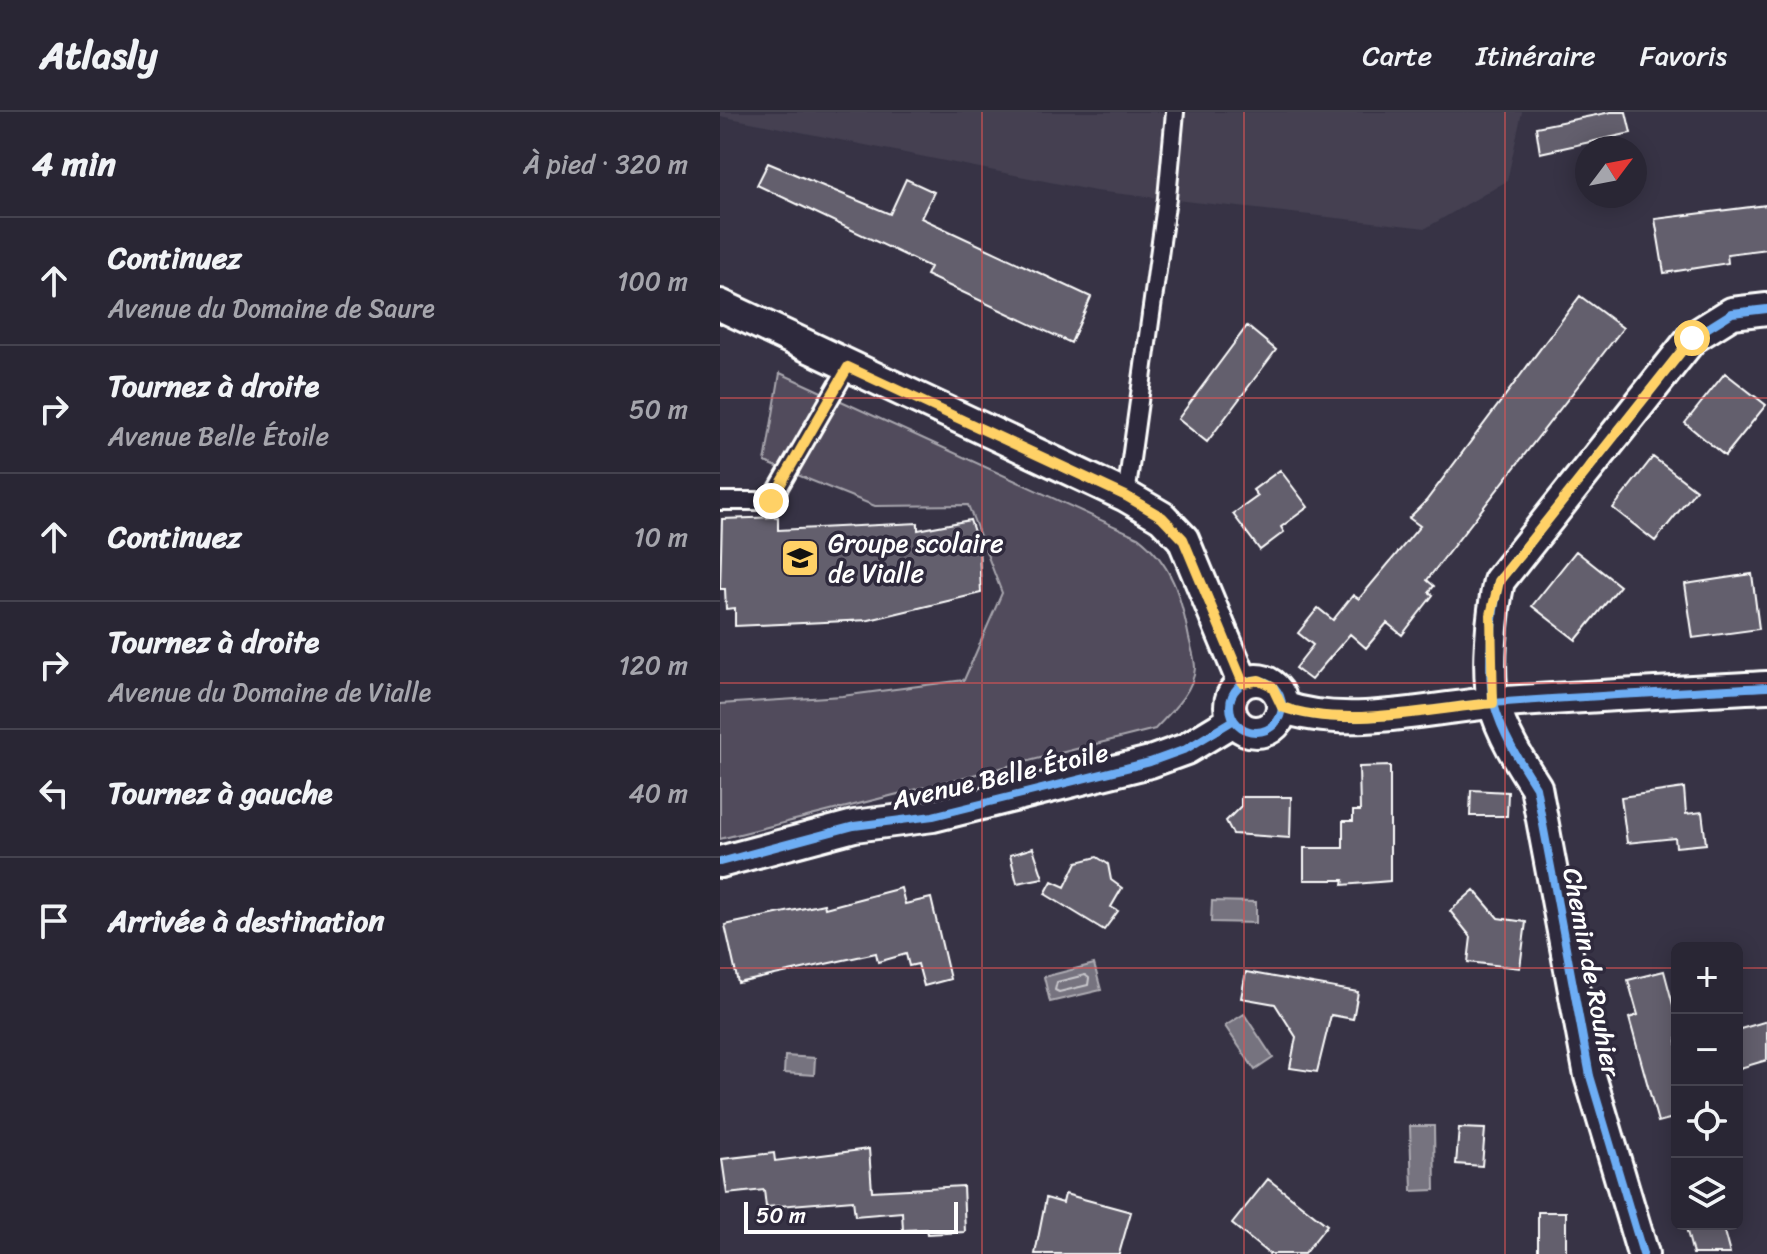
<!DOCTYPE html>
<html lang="fr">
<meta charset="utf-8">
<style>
:root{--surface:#292634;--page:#312e3c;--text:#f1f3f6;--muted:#a5a5ac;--line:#45434f}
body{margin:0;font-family:Sriracha,sans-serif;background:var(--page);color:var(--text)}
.controls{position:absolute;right:24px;bottom:24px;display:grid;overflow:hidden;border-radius:12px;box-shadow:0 4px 20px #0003}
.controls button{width:72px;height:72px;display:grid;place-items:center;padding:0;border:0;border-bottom:2px solid var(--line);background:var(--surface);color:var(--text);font:40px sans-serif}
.compass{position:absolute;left:855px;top:24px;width:72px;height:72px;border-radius:50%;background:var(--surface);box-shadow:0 4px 20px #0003;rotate:58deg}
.scale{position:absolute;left:24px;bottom:20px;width:214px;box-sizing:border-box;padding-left:8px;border:4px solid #fff;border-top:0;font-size:22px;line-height:28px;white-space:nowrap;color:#fff;-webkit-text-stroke:6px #2f2a3d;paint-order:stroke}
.stop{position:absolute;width:24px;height:24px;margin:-18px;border:6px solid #ffd166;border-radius:50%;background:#fff}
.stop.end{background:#ffd166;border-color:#fff;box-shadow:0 2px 8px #0008}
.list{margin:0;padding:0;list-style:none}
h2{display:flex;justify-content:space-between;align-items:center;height:104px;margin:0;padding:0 32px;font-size:34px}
h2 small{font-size:26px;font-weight:400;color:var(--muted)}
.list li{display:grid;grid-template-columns:52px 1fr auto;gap:24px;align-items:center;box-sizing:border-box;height:128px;padding:0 32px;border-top:2px solid var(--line)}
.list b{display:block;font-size:30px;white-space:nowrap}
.list p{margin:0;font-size:26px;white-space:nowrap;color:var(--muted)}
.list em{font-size:26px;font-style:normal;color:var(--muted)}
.icon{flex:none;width:44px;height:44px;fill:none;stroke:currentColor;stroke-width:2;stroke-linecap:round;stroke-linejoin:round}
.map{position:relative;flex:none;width:1047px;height:1142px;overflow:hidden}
header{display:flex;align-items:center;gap:48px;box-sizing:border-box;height:112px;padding:0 40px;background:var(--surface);border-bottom:2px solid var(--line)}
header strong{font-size:38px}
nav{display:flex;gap:44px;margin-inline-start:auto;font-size:28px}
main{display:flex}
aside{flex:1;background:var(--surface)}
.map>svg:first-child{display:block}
.built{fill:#444051}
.green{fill:#514c5c;stroke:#a8a6ae;stroke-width:2}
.water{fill:#76737f;stroke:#adabb2;stroke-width:2}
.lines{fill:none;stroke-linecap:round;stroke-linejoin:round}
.shore{stroke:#c8c7cc;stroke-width:2}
.building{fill:#635f6d;stroke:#fff;stroke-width:2}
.service-casing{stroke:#fff;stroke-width:22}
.minor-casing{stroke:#fff;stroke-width:36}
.service{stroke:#2f2a3d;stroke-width:16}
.minor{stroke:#2f2a3d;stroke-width:30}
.cycleway-casing{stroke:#2f2a3d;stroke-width:13}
.cycleway{stroke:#6dadf4;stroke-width:8}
.route{stroke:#ffd166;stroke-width:10}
.grid{fill:none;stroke:#de5353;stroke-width:2;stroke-opacity:0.55}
.labels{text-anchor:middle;stroke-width:7;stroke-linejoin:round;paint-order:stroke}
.poi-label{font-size:26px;fill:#fff;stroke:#2f2a3d;text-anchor:start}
.street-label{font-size:26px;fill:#fff;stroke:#2f2a3d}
</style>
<header>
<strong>Atlasly</strong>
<nav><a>Carte</a><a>Itinéraire</a><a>Favoris</a></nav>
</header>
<main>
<aside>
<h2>4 min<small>À pied · 320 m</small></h2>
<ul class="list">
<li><svg class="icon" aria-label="ahead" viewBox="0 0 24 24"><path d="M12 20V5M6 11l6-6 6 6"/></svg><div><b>Continuez</b><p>Avenue du Domaine de Saure</p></div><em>100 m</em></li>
<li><svg class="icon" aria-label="right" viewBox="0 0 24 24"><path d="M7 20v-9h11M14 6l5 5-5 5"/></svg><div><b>Tournez à droite</b><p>Avenue Belle Étoile</p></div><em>50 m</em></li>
<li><svg class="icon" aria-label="ahead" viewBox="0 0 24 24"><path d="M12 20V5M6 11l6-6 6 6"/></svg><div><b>Continuez</b></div><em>10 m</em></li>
<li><svg class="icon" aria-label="right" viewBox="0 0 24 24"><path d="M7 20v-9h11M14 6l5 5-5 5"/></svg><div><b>Tournez à droite</b><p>Avenue du Domaine de Vialle</p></div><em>120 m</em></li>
<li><svg class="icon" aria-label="left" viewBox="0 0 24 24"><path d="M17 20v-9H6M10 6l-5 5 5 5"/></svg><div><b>Tournez à gauche</b></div><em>40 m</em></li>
<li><svg class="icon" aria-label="arrive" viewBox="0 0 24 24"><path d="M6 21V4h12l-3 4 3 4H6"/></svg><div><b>Arrivée à destination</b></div></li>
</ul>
</aside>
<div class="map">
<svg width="1047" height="1142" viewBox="0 0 1047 1142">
<rect width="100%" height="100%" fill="#373345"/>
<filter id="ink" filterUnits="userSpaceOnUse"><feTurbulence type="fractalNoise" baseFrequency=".0125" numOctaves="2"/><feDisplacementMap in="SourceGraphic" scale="16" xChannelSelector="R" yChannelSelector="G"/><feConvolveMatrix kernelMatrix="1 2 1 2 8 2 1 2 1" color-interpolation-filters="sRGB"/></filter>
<g filter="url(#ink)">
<path class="built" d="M0 0H802L787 69 706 116 375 79 0 4Z"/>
<path class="green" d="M60 261 418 425C452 451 461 485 469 526 471 535 475 547 475 556 474 579 450 601 435 617L0 727V592L122 584 244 568 282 481 248 393 155 394 45 350Z"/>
<path class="water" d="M492 789 536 790V811L491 810Z
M374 852 381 878 330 890 324 865Z
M524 902 553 946 535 958 505 914Z
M65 944 95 946 94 963 64 961Z
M690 1014H714L715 1078 692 1079Z"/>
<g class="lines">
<path class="shore" d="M365 863 369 866 368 873 339 880 335 878 337 870Z"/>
</g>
<path class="building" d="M891 0H906L911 21 820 41 816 15Z
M48 51 170 102 186 67 214 80 201 106 371 185 351 231 206 163 210 155 37 73Z
M1047 93V137L1007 142 1008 151 944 161 935 107Z
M860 184 903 216 707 468 714 474 709 480 713 483 682 523 667 511 646 536 630 522 591 568 575 556 593 533 578 521 598 496 613 508 633 483 639 487 700 414 689 406 706 389Z
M527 214 556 238 487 330 458 307Z
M1005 261 1046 293 1005 344 965 311Z
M933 345 976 378 935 429 893 396Z
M560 358 588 395 561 415 564 420 540 438 513 402 538 384 533 378Z
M58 405V418L198 411V418L250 408 259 435 261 481 149 508 15 514V496L6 497 5 477H0L2 407Z
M856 439 900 474 856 528 812 494Z
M1032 462 1039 517 973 526 965 472Z
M670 654V769L623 773 624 768H584V736H623V709H633V699H640L639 655Z
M964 676 966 702 982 700 986 732 956 735 955 726 907 731 901 685Z
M751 678 788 680 787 704H750Z
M521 685H571L570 726 513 722 506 709 521 694Z
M313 736 323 766 297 771 290 743Z
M377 745 388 752 391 768 402 776 391 795 398 799 384 818 325 782 332 769 345 775 357 750Z
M181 776 185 792 211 786 230 867 204 874 198 852 189 854 186 842 158 850 156 841 18 871 5 813 104 792 105 796Z
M754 778 778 806 806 810 800 856 748 850 751 825 730 799Z
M944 859 957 908V1005L938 1010 909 906 918 903 908 868Z
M526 860 638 880 633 907 611 903 597 960 570 956 576 925 555 892 521 886Z
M1047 909V948L1017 957V918Z
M739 1016 765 1017 762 1054 736 1052Z
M149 1037 152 1079 243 1074 245 1120 207 1122 206 1117 183 1118 182 1100 135 1104 133 1088 46 1095 44 1078 7 1082 2 1047 54 1041 55 1049Z
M548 1067 607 1113 584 1142H549L512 1112Z
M345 1082 411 1100 399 1142H315L326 1086 343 1091Z
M818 1100H846V1142H818Z
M965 1112H1002L1010 1142H973Z"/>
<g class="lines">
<g class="service-casing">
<path id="service" d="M406 384 447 86 455 0
M0 389H51L128 255"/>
</g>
<g class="minor-casing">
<path id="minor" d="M0 193 406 384 442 405 463 427 523 571
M510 594a26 26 0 1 1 52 0a26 26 0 1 1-52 0Z
M562 595C627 618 706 596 773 591 864 584 956 580 1047 575
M0 750 134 714 213 704 430 650 466 637 514 608
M923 1142 870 964 816 675C800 650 782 622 774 592 766 561 772 500 779 469L972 226 1012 201 1047 197"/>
</g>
<use href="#service" class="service"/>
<use href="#minor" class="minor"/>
<g class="cycleway-casing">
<path id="cycleway" d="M510 594a26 26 0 1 1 52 0a26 26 0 1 1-52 0Z
M562 595C627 618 706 596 773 591 864 584 956 580 1047 575
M0 750 134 714 213 704 430 650 466 637 514 608
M923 1142 870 964 816 675C800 650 782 622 774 592 766 561 772 500 779 469L972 226 1012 201 1047 197"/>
</g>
<use href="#cycleway" class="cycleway"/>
</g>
</g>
<g class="lines" filter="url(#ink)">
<path class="route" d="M51 389 128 255 406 384 442 405 463 427 523 571 539 568 552 574 562 595C623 617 709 597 773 591L771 503 779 469 972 226"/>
</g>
<path class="grid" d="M262 0V1142M524 0V1142M785 0V1142M0 286H1047M0 571H1047M0 856H957M1017 856H1047"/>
<defs>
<g id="school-square" transform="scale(2)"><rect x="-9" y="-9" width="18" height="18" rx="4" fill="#ffd166" stroke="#2f2a3d"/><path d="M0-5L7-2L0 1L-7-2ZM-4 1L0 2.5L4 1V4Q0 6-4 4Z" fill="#111"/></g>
</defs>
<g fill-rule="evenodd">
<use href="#school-square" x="80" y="446"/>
</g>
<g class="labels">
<g class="poi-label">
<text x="108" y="440">Groupe scolaire<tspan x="108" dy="30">de Vialle</tspan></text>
</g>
<g class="street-label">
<text transform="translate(280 664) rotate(-13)" y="9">Avenue Belle Étoile</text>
<text transform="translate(872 860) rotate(79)" y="9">Chemin de Rouhier</text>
</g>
</g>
</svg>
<div class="controls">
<button>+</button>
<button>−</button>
<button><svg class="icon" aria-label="locate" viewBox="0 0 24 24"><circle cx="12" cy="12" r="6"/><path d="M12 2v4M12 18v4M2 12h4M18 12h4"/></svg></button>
<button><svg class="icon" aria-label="layers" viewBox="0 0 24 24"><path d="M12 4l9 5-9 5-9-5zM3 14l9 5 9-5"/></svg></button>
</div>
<svg class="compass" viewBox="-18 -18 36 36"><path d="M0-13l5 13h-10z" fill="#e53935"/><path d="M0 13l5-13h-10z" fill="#a5a5ac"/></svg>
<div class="scale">50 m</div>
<div class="stop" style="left:972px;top:226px"></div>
<div class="stop end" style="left:51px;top:389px"></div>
</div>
</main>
